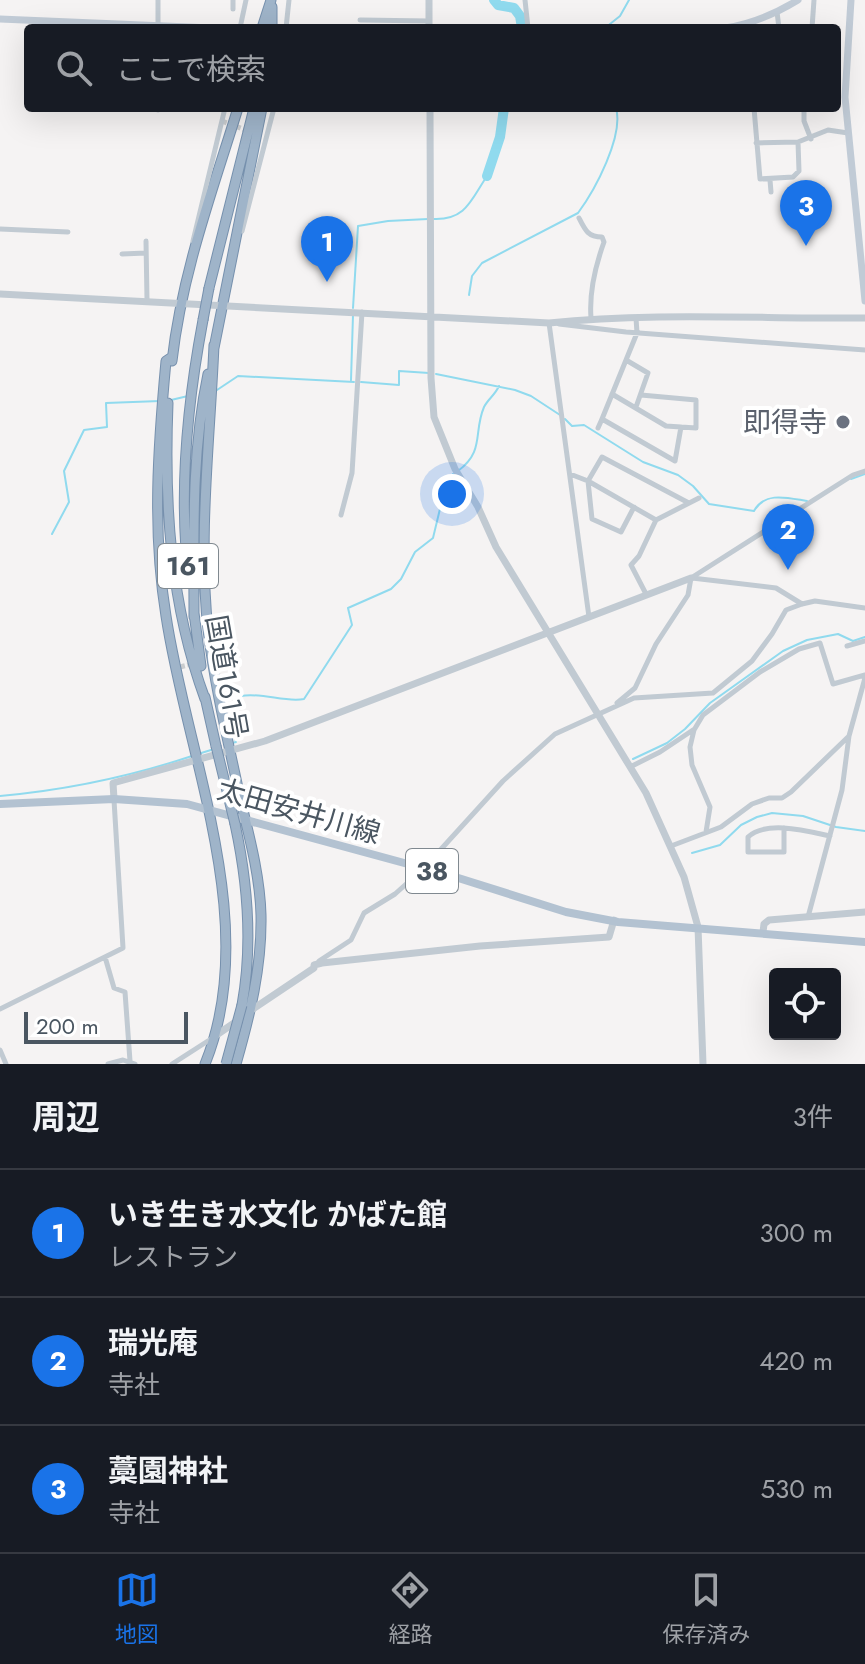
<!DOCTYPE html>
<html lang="ja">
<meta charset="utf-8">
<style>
:root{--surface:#171b24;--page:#242831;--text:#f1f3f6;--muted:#9ea1a6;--line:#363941;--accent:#1a73e8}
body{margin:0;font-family:Jost,"Noto Sans JP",sans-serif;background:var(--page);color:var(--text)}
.controls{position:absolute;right:24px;bottom:24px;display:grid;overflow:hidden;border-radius:8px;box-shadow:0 8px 32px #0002}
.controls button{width:72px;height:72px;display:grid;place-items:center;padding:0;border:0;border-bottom:2px solid var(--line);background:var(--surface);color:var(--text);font:40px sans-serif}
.scale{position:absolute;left:24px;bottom:20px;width:164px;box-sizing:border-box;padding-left:8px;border:4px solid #4a5661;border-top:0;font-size:22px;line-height:28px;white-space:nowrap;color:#4a5661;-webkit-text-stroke:6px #fff;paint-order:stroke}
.you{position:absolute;left:452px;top:494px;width:28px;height:28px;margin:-20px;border:6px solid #fff;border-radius:50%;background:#1a73e8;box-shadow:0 0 0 12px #1a73e833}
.badge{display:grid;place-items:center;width:52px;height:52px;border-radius:50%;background:var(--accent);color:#fff;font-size:26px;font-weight:700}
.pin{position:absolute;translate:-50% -66px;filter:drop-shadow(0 2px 4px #0008)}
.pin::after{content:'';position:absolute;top:42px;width:28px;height:24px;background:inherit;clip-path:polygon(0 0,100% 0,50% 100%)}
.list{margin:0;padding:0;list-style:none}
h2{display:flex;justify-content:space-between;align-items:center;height:104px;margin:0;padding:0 32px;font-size:34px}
h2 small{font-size:26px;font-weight:400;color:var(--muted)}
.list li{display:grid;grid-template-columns:52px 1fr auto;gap:24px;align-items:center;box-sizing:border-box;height:128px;padding:0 32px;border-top:2px solid var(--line)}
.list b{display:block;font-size:30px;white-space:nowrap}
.list p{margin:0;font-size:26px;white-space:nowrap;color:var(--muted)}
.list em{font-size:26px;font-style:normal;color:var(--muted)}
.icon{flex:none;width:44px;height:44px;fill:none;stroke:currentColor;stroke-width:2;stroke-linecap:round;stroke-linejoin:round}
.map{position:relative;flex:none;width:865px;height:1064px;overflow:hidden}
.search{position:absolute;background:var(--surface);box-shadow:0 8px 32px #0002;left:24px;right:24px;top:24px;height:88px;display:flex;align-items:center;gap:20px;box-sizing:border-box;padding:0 28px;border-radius:8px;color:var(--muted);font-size:30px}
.sheet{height:488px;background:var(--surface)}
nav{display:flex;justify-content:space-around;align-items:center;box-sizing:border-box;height:112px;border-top:2px solid var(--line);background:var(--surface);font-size:22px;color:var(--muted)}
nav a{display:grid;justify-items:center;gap:4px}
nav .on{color:var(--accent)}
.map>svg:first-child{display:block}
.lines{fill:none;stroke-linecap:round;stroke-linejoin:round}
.stream{stroke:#90daee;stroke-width:2}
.river{stroke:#90daee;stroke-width:10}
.minor-tunnel{stroke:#caccce;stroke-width:5;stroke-dasharray:5 2.5;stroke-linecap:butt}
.trunk-casing{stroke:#7690ad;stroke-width:11}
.minor{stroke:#c1cad2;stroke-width:5}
.tertiary{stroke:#c1cad2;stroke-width:7}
.secondary{stroke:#c1cbd6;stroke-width:7}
.primary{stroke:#b3c2d1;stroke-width:8}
.trunk{stroke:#9fb4c9;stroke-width:9}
.trunk-bridge-casing{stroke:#7690ad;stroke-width:11;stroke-linecap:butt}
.trunk-bridge{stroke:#9fb4c9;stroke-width:9}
.worship-dot{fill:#6b7280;stroke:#fff;stroke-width:3}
.labels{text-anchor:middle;stroke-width:8;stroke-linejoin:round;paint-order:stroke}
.shield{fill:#fff;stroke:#808990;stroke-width:2}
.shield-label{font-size:26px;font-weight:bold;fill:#4a5661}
.worship-label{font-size:28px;fill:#5b616d;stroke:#fff;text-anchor:end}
.street-label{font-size:28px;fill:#4a5661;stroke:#fff}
</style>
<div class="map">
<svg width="865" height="1064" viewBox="0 0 865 1064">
<rect width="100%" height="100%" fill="#f5f3f3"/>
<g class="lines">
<path class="stream" d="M605 28 620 16 629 0
M434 219C466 220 471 200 487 176
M469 295 472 276 482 263 578 213C595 190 624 136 616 108
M353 308 358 226 388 221 428 219
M436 374 515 390 531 396 560 415
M351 380 353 315
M361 382 399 385V371L429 373
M214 392 238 376 354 382
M171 400 188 396
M565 419 572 426 584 425 643 462 678 475 693 486 709 504 754 511C765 491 788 498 807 501
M458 471C485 451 473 433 484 407 488 399 495 395 499 386
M851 479 865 474
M52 534 69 502 64 471 84 430 107 427 106 403 160 401
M232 743 236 742C232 724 228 710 241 696 262 692 286 703 304 699L352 625 348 608 391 589 401 579 415 552 433 538 445 488 453 474
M198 754 211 750
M633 759 667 743 685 729 710 703 783 651 807 640 838 634 853 641 865 637
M0 796C66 790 129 777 192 756
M692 853 720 845 741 825 757 817 772 813 803 816 836 827 865 831"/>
<path class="river" d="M494 0 498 5 514 8 520 16 522 28
M487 176 500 137 504 108"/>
<path class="minor-tunnel" d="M222 121 248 131
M180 667 192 664"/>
<g class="trunk-casing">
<path id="trunk" d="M262 28 271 0
M272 28V7
M209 288 254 108
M214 345C210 440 198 535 208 630 215 688 229 745 241 802 250 839 260 877 261 915 262 967 250 1015 236 1064
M214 348 262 108
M172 357 166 361C158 447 152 530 166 616 187 757 262 924 205 1064
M172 361C182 273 212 192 238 108
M168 403C164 504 170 604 205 699
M189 579C178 493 187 405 203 320
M194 613 201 666
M194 617C194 535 191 455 208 374
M205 697 216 746
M235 824C248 884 253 944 242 1005"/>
</g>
<path class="minor" d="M233 0V9
M525 0 528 28
M777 12 779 28
M360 20 429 21
M158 27V0
M240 28 246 0
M286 28 289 0
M812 28 814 0
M754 108 760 179 793 177 799 171 798 142
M804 108V121L811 139
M158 110V108
M756 143 798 142 828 130 848 133
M770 180 771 192
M579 218C585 230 588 237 602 237L604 242C595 267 589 292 591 318
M0 229 68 232
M242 231 274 108
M146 241 147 300
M193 241 225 108
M122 254 146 253
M636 318 637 333 602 419 675 461 681 427
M549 323 589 617
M559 324 626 332 865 350
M626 360 648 373 636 407
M612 394 666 426 696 428V400L641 395
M598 428 602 419
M570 474 588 481 656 520
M634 507 621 532 592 519 588 481 602 457 687 502
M341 515 352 473 362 312
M692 578 776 588 802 604
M646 594 631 565 639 556 656 520 699 498
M847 646 865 641
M617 703 635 688 656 644 688 595 691 578 853 475 865 471
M630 767 660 752 693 730
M784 828V852H748V837C766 820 807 831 830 836
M706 832 710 807 692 765 690 747 694 730 703 715 760 672 799 649 820 643 833 684 865 675
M671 846 721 827 752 804 769 798H782L791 792 848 737
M808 917 842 790 849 736 865 678
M105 957 114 988 125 992 130 1061
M319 961 351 940 364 913 395 894 423 869 503 781 555 734 634 698 713 693 752 661 772 634 786 610 802 604 815 601 865 608
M0 1009 123 948 114 800
M0 1050 6 1064
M108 1064 123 1060 135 1064
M172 1064 211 1039"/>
<path class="tertiary" d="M429 0V28
M430 108 431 378 434 417 455 469 478 507 496 547 646 793 684 877 698 927 703 1064
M0 294 549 323C654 312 760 319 865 318
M114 799 113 783 265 741 691 578
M763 932 764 924 769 920 865 912
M247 1013 314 968V965L322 963 480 946 609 937 614 920
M215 1036 237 1021"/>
<path class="secondary" d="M851 0 845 97 865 301
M0 19 212 28
M725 28C752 24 775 14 798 0"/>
<path class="primary" d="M0 804 114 799 187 804 452 876 566 912 618 922 865 942"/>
<use href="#trunk" class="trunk"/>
<g class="trunk-bridge-casing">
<path id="trunk-bridge" d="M203 320 209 288
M216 746 235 824
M226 1064 242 1005"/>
</g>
<use href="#trunk-bridge" class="trunk-bridge"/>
</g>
<circle class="worship-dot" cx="843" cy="422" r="8"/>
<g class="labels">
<g class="shield">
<rect x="158" y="544" width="60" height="44" rx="6"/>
<rect x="406" y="849" width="52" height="44" rx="6"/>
</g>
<g class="shield-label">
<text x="188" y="575">161</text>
<text x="432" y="880">38</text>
</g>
<g class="worship-label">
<text x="827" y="432">即得寺</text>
</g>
<g class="street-label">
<text transform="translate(227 677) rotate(80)" y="10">国道161号</text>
<text transform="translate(299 811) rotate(16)" y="10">太田安井川線</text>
</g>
</g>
</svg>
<div class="controls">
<button><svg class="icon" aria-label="locate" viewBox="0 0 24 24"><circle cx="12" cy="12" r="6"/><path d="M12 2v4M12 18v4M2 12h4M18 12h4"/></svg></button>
</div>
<div class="scale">200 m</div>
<div class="you"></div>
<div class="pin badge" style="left:327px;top:282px">1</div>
<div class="pin badge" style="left:788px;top:570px">2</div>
<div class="pin badge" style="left:806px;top:246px">3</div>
<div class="search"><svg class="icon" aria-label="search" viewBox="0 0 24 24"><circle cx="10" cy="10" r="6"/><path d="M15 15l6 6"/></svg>ここで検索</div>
</div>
<section class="sheet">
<h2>周辺<small>3件</small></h2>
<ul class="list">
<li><span class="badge">1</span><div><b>いき生き水文化 かばた館</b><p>レストラン</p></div><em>300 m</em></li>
<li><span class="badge">2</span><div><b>瑞光庵</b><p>寺社</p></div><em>420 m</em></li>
<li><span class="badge">3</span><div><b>藁園神社</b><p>寺社</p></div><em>530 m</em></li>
</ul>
</section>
<nav>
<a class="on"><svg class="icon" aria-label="map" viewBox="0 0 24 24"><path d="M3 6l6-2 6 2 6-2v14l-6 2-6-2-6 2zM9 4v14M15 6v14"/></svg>地図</a>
<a><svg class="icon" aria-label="directions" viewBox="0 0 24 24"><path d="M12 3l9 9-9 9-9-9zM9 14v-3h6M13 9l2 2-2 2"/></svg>経路</a>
<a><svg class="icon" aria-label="saved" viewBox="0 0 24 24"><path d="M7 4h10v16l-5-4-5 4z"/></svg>保存済み</a>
</nav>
